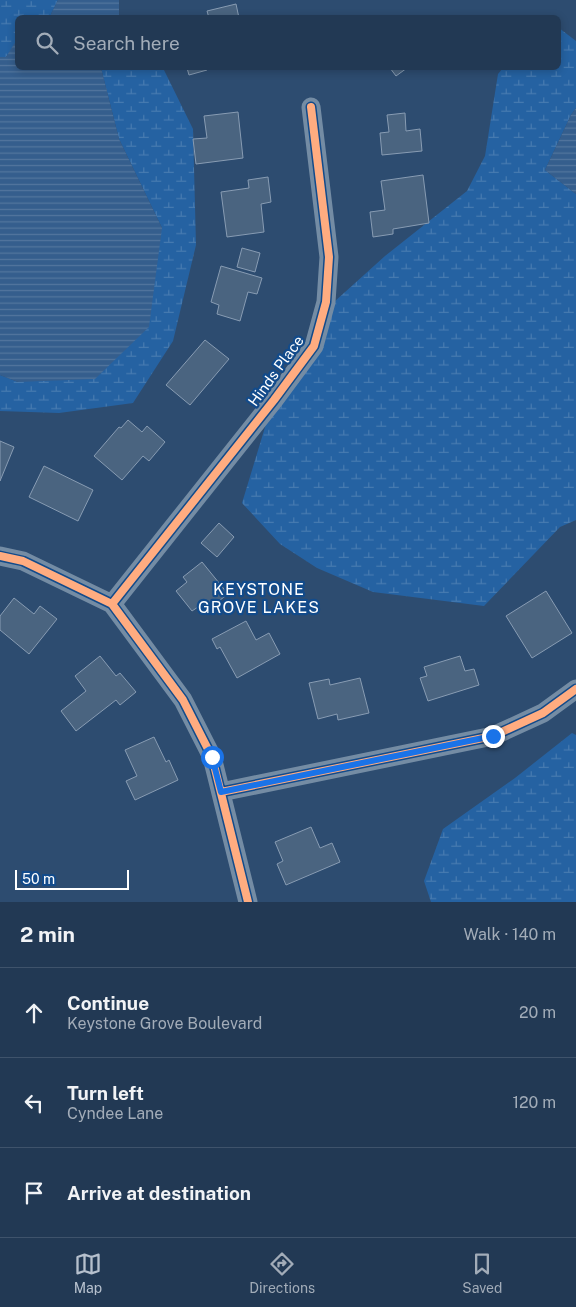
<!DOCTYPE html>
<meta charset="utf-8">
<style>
:root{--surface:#223954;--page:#2a405a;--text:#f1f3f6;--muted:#a2acb8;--line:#3f536b;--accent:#b6c0cd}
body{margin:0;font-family:"Public Sans",sans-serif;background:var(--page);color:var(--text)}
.scale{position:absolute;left:15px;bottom:12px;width:114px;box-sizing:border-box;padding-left:5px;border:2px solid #fff;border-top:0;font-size:14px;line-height:18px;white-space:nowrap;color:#fff;-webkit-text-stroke:4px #124b8b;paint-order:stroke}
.stop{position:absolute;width:15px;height:15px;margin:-11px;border:4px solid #1a73e8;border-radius:50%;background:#fff}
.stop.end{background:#1a73e8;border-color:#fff;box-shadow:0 1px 5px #0008}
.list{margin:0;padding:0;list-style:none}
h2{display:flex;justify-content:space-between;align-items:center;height:65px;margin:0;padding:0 20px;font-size:21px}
h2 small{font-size:16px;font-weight:400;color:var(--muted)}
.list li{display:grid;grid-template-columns:32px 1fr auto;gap:15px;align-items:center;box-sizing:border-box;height:90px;padding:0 20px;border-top:1px solid var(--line)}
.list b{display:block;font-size:19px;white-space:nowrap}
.list p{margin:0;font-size:16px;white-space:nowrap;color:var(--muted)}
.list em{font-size:16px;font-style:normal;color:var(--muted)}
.icon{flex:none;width:28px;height:28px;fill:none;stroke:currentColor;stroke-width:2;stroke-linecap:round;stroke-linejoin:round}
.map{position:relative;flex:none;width:576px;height:902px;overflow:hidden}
.search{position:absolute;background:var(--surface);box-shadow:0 2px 8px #0003;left:15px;right:15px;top:15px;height:55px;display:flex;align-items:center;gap:12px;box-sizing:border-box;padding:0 18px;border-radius:8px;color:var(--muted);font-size:19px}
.sheet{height:335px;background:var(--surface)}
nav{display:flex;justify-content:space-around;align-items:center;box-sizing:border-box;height:70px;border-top:1px solid var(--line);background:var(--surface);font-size:14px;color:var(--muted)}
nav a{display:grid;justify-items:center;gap:2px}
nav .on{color:var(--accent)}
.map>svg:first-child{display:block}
.wetland{fill:url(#wetland-marsh)}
.water{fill:url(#water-rules)}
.building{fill:#4a6480;stroke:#889cb3}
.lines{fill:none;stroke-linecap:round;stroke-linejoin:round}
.minor{stroke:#748ca4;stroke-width:19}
.cycleway-casing{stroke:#124b8b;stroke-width:11}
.cycleway{stroke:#ffac80;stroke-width:8}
.route{stroke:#1a73e8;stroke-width:6}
.labels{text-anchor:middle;stroke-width:4.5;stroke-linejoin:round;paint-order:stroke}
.street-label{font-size:15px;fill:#fff;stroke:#124b8b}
.neighbourhood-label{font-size:16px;letter-spacing:1px;fill:#fff;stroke:#124b8b}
</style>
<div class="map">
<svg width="576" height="902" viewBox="0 0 576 902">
<defs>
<pattern id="wetland-marsh" width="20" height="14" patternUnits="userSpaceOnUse" patternTransform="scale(1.25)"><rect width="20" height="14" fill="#2562a2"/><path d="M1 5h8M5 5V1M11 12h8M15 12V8" fill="none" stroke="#467ab0"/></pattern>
<pattern id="water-rules" width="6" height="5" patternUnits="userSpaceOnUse" patternTransform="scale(1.25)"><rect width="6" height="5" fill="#355e8d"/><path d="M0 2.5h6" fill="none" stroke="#53769e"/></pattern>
</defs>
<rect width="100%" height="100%" fill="#2d4c70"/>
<path class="wetland" d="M0 0H58L51 14V17L18 18 17 42 6 57H0Z
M559 28 576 41V108L571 115 545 170 576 194V520L560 527 484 606 373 592 317 568 280 544 242 503 266 424 334 302 385 256 467 191 485 156 498 74 503 68H558Z
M101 68H163L193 129 196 245 173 341 133 403 59 413 0 411V375L18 382 162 228 119 139Z
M572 733 576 735V902H431L424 881 443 829 515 778Z"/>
<path class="water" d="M58 0H119V17H51V14Z
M16 41 18 68H101L119 139 162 228 149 327 95 379 18 382 0 375V57H6Z
M576 108V194L545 170 571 115Z"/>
<path class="building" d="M236 4 239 18H209L207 11Z
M187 68H207V70L189 75Z
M390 68H407L396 76Z
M238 112 243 158 196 164 193 139 207 138 204 116Z
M405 113 406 131 420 129 422 151 382 155 380 133 389 132 387 115Z
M423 175 429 223 393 229V234L373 237 370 212 385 210 381 181Z
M268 177 271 202 261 204 264 232 227 237 221 192 249 188 248 180Z
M242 248 260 253 255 272 237 267Z
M221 266 262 278 257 294 248 292 240 321 217 314 219 305 211 302Z
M205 340 229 359 190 405 166 385Z
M128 420 142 432 147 426 165 442 149 461 143 456 122 480 94 456 119 427 121 428Z
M0 441 14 447 0 481Z
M44 466 93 490 78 521 29 497Z
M219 523 234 537 217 557 201 543Z
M202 562 228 594 203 613 198 607 192 611 176 591 187 582 183 577Z
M546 591 572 633 532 658 506 616Z
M14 598 34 614 40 606 57 619 29 654 0 630V616Z
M246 621 256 640 269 633 280 654 237 678 220 647 217 649 212 639Z
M100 656 116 676 120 673 136 692 120 705 116 700 76 731 61 711 86 691 75 676Z
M460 656 465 671 474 669 479 685 428 701 420 678 427 676 424 667Z
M360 678 369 713 338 720 337 714 318 719 309 683 329 679 330 685Z
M154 737 166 762 169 760 178 780 135 800 126 781 137 776 125 750Z
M311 827 320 848 332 843 340 862 286 885 277 864 283 861 275 842Z"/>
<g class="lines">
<path class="minor" d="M0 556 23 561 112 604 183 700 212 757 248 902
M112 604 274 400 314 346 326 302 329 257 311 107
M221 792 493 736 543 713 576 689"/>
<g class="cycleway-casing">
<path id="cycleway" d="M0 556 23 561 112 604 183 700 212 757 248 902
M112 604 274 400 314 346 326 302 329 257 311 107
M221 792 493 736 543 713 576 689"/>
</g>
<use href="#cycleway" class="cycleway"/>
</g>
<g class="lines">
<path class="route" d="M212 757 221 792 493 736"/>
</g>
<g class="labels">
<g class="street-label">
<text transform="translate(276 371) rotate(-54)" y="5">Hinds Place</text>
</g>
<g class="neighbourhood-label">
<text x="259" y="595">KEYSTONE<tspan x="259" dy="18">GROVE LAKES</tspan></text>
</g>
</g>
</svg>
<div class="scale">50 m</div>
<div class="stop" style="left:212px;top:757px"></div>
<div class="stop end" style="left:493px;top:736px"></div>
<div class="search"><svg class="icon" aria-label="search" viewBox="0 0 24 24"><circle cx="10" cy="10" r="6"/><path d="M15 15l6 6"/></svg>Search here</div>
</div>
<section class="sheet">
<h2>2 min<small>Walk · 140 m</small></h2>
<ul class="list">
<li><svg class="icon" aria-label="ahead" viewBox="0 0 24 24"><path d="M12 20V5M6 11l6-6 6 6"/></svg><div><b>Continue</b><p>Keystone Grove Boulevard</p></div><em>20 m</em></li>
<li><svg class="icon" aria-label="left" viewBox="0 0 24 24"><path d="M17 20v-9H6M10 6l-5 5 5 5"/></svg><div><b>Turn left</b><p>Cyndee Lane</p></div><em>120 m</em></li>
<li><svg class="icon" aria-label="arrive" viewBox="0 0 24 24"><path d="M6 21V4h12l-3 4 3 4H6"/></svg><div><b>Arrive at destination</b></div></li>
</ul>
</section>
<nav>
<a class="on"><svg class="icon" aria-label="map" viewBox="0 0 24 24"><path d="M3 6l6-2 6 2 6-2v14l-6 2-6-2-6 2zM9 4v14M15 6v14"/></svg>Map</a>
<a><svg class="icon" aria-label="directions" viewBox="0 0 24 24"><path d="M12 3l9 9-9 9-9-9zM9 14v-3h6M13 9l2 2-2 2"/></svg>Directions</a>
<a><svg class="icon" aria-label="saved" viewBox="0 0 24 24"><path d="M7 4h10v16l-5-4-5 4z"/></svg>Saved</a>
</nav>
